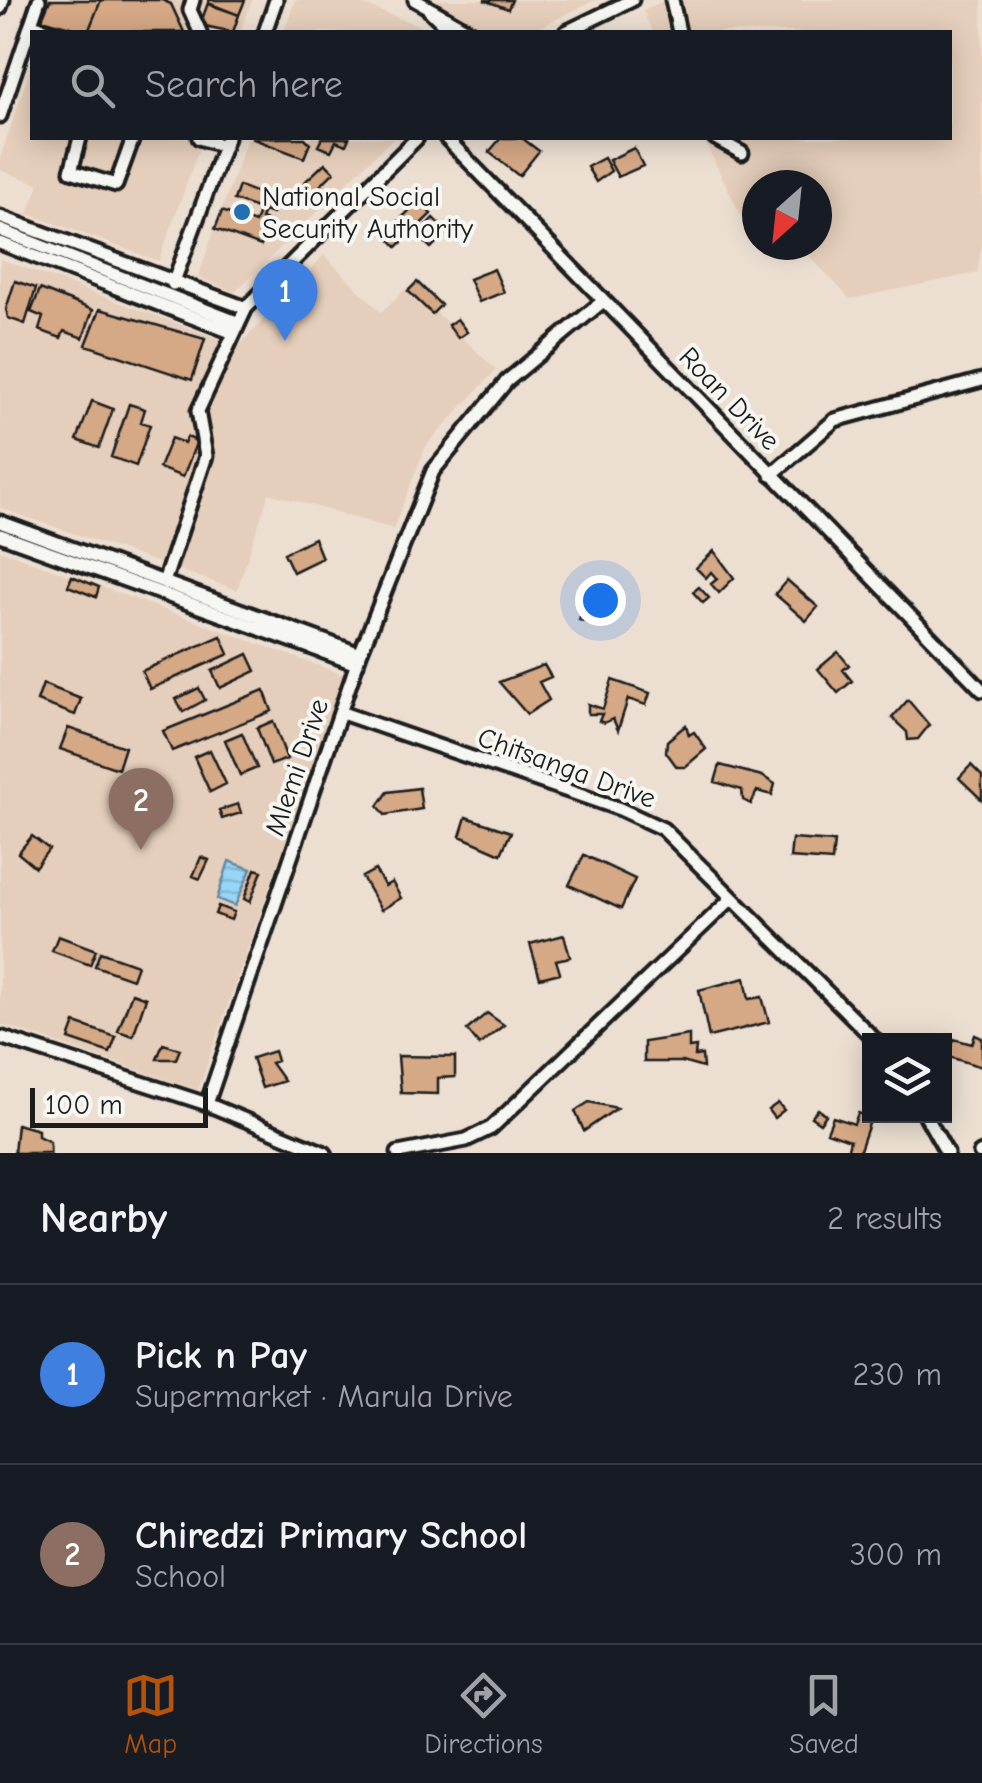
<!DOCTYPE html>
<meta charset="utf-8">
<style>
:root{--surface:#171b24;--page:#20242c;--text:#f1f3f6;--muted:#9ea1a6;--line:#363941;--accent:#b45309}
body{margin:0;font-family:"Comic Neue",sans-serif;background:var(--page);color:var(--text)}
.controls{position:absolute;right:30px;bottom:30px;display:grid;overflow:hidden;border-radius:0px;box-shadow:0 5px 25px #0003}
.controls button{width:90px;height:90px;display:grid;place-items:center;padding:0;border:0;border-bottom:2px solid var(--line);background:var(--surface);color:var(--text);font:50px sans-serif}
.compass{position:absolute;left:742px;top:170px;width:90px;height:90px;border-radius:50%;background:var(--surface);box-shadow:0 5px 25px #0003;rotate:207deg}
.scale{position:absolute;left:30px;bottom:25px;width:178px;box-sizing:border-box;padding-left:10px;border:5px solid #1c1c1c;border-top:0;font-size:28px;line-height:35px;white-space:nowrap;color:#1c1c1c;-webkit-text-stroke:8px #f6f6f2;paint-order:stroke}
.you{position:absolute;left:600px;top:600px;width:35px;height:35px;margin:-25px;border:8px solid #fff;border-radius:50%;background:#1a73e8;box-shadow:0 0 0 15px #1a73e833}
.badge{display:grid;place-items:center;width:65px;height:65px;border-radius:50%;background:var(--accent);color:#fff;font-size:32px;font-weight:700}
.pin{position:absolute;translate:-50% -82px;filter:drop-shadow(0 2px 5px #0008)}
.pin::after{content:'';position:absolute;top:52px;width:35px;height:30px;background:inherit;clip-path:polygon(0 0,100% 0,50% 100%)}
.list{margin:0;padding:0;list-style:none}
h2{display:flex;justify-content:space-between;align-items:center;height:130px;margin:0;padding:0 40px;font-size:42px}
h2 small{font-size:32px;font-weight:400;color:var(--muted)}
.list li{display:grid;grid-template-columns:65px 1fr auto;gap:30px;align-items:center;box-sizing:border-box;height:180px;padding:0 40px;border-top:2px solid var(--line)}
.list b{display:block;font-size:38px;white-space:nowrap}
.list p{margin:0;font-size:32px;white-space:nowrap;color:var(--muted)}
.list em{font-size:32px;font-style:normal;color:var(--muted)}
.icon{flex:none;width:55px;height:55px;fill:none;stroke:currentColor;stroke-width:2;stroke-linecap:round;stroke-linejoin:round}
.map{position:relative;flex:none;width:982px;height:1153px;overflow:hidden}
.search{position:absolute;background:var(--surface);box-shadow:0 5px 25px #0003;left:30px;right:30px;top:30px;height:110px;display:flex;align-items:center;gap:25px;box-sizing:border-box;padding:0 35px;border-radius:0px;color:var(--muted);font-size:38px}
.sheet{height:490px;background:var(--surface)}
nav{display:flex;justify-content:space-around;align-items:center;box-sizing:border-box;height:140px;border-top:2px solid var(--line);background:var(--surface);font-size:28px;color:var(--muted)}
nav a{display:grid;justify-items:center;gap:5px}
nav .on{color:var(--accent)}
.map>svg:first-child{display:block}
.built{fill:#e5cebb}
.water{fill:url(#water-rules);stroke:#658b9f;stroke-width:2.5}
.building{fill:#d5a886;stroke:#1c1c1c;stroke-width:2.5}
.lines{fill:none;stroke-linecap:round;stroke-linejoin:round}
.minor-casing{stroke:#1c1c1c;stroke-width:19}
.minor{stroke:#f6f6f2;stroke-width:11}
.poi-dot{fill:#1f6fb2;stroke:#f6f6f2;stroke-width:4}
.labels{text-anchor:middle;stroke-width:8;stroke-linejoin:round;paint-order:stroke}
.poi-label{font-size:28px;fill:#1c1c1c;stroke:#f6f6f2;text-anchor:start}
.street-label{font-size:28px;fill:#1c1c1c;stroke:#f6f6f2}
</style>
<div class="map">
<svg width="982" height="1153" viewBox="0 0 982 1153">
<defs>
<pattern id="water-rules" width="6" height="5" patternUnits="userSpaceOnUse" patternTransform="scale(2.5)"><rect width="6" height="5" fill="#96d5f7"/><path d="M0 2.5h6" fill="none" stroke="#81b6d3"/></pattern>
</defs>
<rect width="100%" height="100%" fill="#ecdfd2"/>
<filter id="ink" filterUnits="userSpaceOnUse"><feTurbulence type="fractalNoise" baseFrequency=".01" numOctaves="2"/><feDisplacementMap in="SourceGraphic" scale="20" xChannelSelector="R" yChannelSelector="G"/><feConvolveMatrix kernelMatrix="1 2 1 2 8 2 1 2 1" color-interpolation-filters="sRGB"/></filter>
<g filter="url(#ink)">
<path class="built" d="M60 0H252L240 32H59L67 11Z
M295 0H350L437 32H284Z
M435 0H595L530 32H490Z
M665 0H982V244L977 273 850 299 799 245H817V185H757V216L743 220 703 138H950V32H653L643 11Z
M32 64V138H203L159 261 28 214 39 184 0 170V158Z
M247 138H393L235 292 198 277Z
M324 255 381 312 409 286 496 370 426 446 393 529 269 493 237 590 0 508V259L239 346Z
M0 550 344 675 198 1090 0 1024Z"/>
<path class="water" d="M229 861 251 869 235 906 217 899Z"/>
<path class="building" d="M50 0H101L88 32 42 19Z
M101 0H162L171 4 184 32H88Z
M209 0H245L239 15 208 4Z
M484 0H512L508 9Z
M208 3 239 15 233 32 200 25Z
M251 138H305L310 143 304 158Z
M322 138H349L346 145 336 141 331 151 318 146Z
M501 138H522L539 151 519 176 489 152Z
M634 148 643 166 618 177 609 160Z
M604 158 611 171 596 182 587 167Z
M325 163 334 172 304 202 294 192Z
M239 186 277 200 272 214 264 211 261 219 270 222 261 246 215 229 222 211 255 223 260 209 234 200Z
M419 201 431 214 397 247 385 234Z
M433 218 447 232 431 248 417 235Z
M494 269 504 292 479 302 469 279Z
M15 281 36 288 25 324 8 318 6 309Z
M417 282 441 305 432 314 408 291Z
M40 289 93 310 83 338 64 331 61 338 39 330 43 317 31 312Z
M100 309 205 339 192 380 86 345Z
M457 319 467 332 458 338 448 325Z
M92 401 113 409 99 448 77 440Z
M129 404 145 409 141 422 150 425 136 466 111 457Z
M187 437 197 441 183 477 159 468 171 438 184 443Z
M314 538 322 558 293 572 284 553Z
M714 551 734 578 719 593 711 584 717 579 711 572 706 578 696 568Z
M72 576 99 587 96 597 68 586Z
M787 580 818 607 806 621 775 594Z
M699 587 709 598 703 603 693 592Z
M583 606 597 609 593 623 579 620Z
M221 636 229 654 150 689 142 671Z
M838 652 849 665 843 670 852 681 838 693 818 669Z
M248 654 256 671 220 688 212 671Z
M544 665 551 677 539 682 549 700 527 714 499 682Z
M612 680 650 693 646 705 628 699 618 730 613 719 604 723 599 721 602 714H588V704L603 709Z
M43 684 81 699 75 715 37 701Z
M199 688 205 700 183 712 176 699Z
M264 690 272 711 172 751 163 731Z
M908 700 929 725 918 739 908 740 907 732 892 718Z
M273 721 287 759 271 765 257 728Z
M686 725 689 735 694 732 706 749 685 767H677L666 752 667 741Z
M68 728 125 747 118 769 60 749Z
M242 733 257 768 240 775 225 740Z
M210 750 226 784 210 792 194 757Z
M720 765 762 776 775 784 772 795 757 791 751 804 743 800 742 790 715 782Z
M971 765 982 776V800L959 778Z
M419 788 422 809 385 815 378 806 388 792Z
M238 804 241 813 222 819 219 810Z
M466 817 511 832 501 854 460 836Z
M32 836 49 849 35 867 18 853Z
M792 839 834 842 832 861 790 858Z
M584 855 635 879 621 909 569 885Z
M201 857 209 860 200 879 193 876Z
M255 869 262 871 250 902 244 899Z
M375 870 385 886 392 882 401 898 381 910 362 877Z
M218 906 234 912 231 920 215 914Z
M564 935 570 957 556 960 560 973 540 978 530 944Z
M58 936 96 950 90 965 52 951Z
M100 952 137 965 132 979 95 966Z
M745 978 749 999 762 997 769 1022 709 1037 699 990Z
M132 993 146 998 133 1036 118 1031Z
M487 1013 504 1025 479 1045 467 1030Z
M75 1023 116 1037 110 1053 69 1039Z
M689 1035V1048L696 1047 695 1056 702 1055 703 1068 682 1062H644V1042Z
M975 1035 982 1038V1067L949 1057 954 1039 972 1044Z
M163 1044 180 1049 176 1059H157Z
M274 1051 277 1061 271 1063 284 1081 262 1088 252 1058Z
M398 1056 455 1057V1077L438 1078V1094L401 1093Z
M589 1102 617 1108 584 1131 575 1111Z
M778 1103 784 1110 774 1118 768 1110Z
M818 1109 826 1115 820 1123 811 1117Z
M858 1113 871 1118 859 1153H847L850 1140 827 1132 833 1117 854 1124Z
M17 1124 38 1130V1136L50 1142V1153H14Z"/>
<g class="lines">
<g class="minor-casing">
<path id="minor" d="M193 0 190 10 200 32
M415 0 471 32
M672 0 679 32
M0 8 3 0
M429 10 452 32
M32 25 54 32
M265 32 276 0
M566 32 632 0
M0 116 39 0
M80 138 71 171 116 185 133 138
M199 138 224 146
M446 138 982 690
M715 138 742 153
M0 217 246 308
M0 230 239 323
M0 243 234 333
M173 284 227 138
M771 475 835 420 982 380
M0 522 360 654
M0 535 357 664
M164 582 206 456 198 411 246 308 417 138
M342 713 620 809 663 829 875 1040
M0 1037 207 1104 360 654 433 471 507 381 602 302
M207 1104 325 1153
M926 1116 947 1153
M398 1153 466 1140 491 1128 732 898
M980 1153 982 1152"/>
</g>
<use href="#minor" class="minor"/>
</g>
</g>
<circle class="poi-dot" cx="242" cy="212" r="10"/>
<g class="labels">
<g class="poi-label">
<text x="262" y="206">National Social<tspan x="262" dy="32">Security Authority</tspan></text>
</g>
<g class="street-label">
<text transform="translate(730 398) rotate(46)" y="10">Roan Drive</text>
<text transform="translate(296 767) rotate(-71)" y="10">Mlemi Drive</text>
<text transform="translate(567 767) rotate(20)" y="10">Chitsanga Drive</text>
</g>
</g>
</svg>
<div class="controls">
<button><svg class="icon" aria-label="layers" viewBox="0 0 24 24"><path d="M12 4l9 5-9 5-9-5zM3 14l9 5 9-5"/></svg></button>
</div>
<svg class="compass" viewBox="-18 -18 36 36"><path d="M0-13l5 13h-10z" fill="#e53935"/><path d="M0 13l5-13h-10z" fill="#9ea1a6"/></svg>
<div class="scale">100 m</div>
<div class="you"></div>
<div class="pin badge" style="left:285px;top:341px;background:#3f7fe0">1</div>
<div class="pin badge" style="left:141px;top:850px;background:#8d6e63">2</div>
<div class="search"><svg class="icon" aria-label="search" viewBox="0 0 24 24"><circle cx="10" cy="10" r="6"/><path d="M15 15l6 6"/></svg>Search here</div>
</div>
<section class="sheet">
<h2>Nearby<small>2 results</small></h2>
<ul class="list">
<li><span class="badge" style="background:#3f7fe0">1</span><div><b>Pick n Pay</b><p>Supermarket · Marula Drive</p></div><em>230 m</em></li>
<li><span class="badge" style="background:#8d6e63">2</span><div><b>Chiredzi Primary School</b><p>School</p></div><em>300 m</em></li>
</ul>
</section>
<nav>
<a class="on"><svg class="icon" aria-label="map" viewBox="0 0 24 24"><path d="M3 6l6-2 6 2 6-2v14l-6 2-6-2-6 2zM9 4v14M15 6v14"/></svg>Map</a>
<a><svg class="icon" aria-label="directions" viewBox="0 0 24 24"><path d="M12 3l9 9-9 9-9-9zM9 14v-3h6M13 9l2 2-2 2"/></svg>Directions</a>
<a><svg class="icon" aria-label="saved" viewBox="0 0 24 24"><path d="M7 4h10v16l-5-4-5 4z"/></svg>Saved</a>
</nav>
